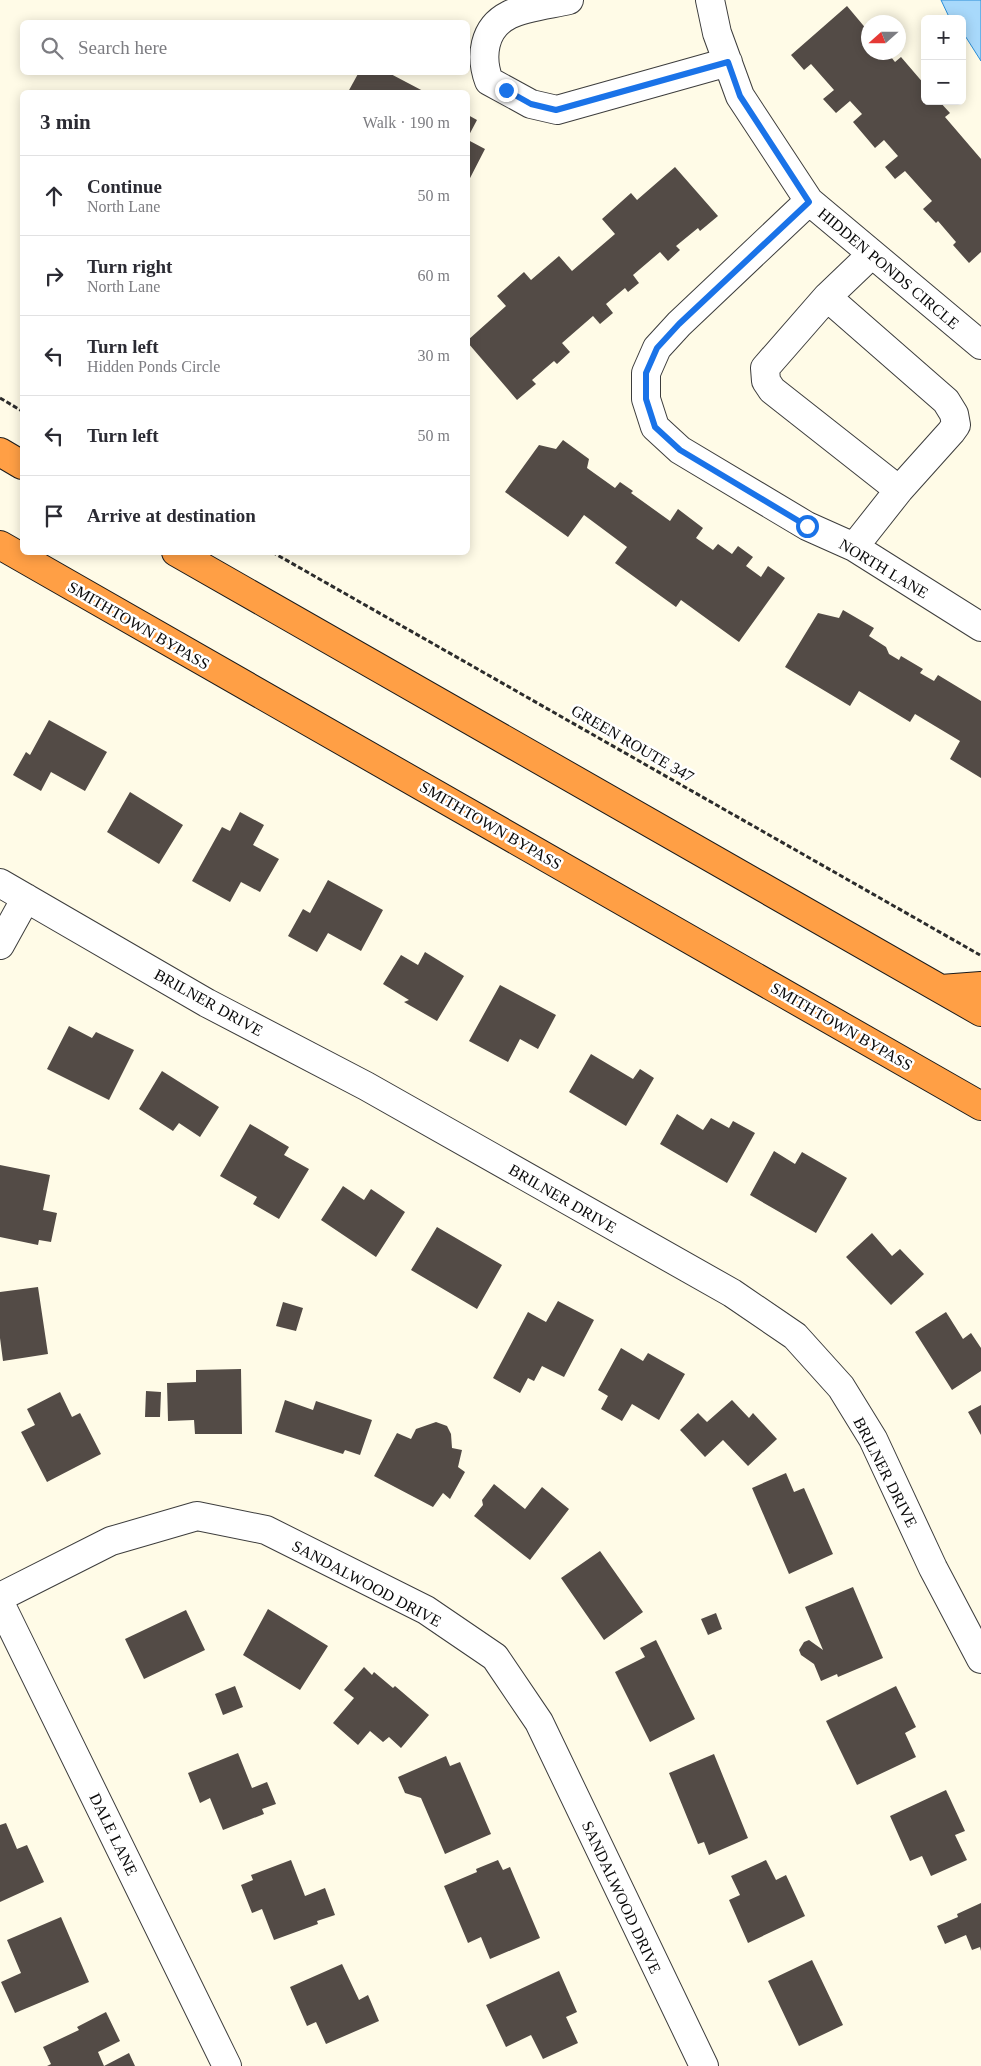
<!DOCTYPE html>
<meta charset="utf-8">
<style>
:root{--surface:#fff;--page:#f7f7f7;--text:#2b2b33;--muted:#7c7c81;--line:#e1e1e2}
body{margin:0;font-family:Georgia,serif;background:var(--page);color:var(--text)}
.controls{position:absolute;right:15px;top:15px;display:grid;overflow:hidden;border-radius:8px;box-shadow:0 2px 12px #0003}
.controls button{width:45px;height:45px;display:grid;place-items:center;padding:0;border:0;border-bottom:1px solid var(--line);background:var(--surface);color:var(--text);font:25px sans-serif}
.compass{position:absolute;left:861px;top:15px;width:45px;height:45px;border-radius:50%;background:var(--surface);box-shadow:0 2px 12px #0003;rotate:249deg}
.stop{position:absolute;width:15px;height:15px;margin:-11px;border:4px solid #1a73e8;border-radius:50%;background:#fff}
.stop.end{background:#1a73e8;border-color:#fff;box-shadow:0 1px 5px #0008}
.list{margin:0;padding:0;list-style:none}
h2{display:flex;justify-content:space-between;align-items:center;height:65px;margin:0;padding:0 20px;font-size:21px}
h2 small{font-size:16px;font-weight:400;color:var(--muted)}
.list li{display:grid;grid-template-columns:32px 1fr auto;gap:15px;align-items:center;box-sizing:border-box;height:80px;padding:0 20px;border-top:1px solid var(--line)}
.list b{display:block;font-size:19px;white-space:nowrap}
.list p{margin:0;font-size:16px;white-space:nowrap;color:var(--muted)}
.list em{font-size:16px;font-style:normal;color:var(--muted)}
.icon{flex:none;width:28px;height:28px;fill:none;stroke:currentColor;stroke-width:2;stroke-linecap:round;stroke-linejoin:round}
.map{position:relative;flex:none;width:981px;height:2066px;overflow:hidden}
.search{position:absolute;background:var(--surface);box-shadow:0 2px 12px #0003;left:20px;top:20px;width:450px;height:55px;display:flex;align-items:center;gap:12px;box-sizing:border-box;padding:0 18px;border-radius:8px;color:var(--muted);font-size:19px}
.panel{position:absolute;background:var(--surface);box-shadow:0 2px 12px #0003;left:20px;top:90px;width:450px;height:465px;border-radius:8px}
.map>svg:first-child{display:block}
.water{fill:#a8d9fb;stroke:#2a8dd7}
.building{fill:#534b46}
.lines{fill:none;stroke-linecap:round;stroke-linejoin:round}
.minor-casing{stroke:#3d3d3d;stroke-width:30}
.highway-casing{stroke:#1b1b1b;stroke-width:30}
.path{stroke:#2c2c2c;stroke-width:3;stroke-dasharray:5 2.5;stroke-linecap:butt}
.minor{stroke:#fff;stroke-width:28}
.highway{stroke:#ff9f45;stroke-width:28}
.route{stroke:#1a73e8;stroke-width:6}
.labels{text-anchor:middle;stroke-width:5;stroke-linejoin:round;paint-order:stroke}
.street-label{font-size:16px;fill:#0a0a0a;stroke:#fff}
</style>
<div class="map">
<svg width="981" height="2066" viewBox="0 0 981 2066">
<rect width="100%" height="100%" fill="#fffbe7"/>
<path class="water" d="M941 0H981V61L962 31V19H950Z"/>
<path class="building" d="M847 6 868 31V52H887L895 62 901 57 925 85V101H939L950 113 945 117 981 159V252L969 263 953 245 956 242 938 221 936 223 923 209 932 201 905 171 895 179 885 167 898 156 884 140 875 148 853 122 862 114 850 101 836 113 823 99 834 90 811 64 804 70 791 55Z
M359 72H387L425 92H348Z
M468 115 477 120 468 137Z
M468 140 485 149 468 182Z
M675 167 718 216 700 231 698 228 676 246 680 250 668 261 660 252 633 275 639 283 628 292 625 288 606 304 613 313 600 324 593 316 562 343 570 352 557 364 554 361 532 380 536 384 517 400 468 343V340L506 306 497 296 524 272 531 280 559 256 572 271 615 234 602 219 631 193 637 200Z
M563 440 589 459 587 468 615 488 620 482 633 491 631 493 670 521 678 509 703 528 696 538 713 550 718 544 732 554 738 546 753 557 746 566 761 577 768 566 785 578 739 642 681 600 676 607 615 563 627 547 584 515 568 537 505 492 539 445 556 449Z
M843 610 874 628 869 636 886 647 889 654 899 660 901 656 923 669 920 673 934 681 938 675 981 701V778L950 759 960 741 915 714 910 722 859 691 850 706 785 667 818 613 839 618Z
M49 720 107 752 85 791 51 772 41 791 13 775 26 752 30 755Z
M130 792 183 825 159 864 107 832Z
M240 812 264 825 253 845 279 859 260 892 241 882 230 902 192 881 222 827 230 831Z
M328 880 383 910 361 951 328 933 317 952 288 936 303 909 310 913Z
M425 952 464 976 437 1021 404 1002 409 1000 383 984 401 955 418 965Z
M500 985 556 1015 538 1049 520 1039 508 1062 469 1041Z
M69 1026 92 1038 96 1032 134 1050 109 1100 47 1069Z
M591 1054 633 1079 640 1069 654 1078 626 1126 569 1092Z
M162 1071 219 1107 200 1137 179 1123 173 1131 139 1109Z
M677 1114 703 1130 711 1118 729 1128 733 1121 755 1133 727 1183 660 1144Z
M250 1124 289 1147 284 1155 309 1169 279 1219 253 1204 257 1197 220 1176Z
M774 1151 795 1164 802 1152 847 1178 816 1233 750 1195Z
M0 1165 50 1175 43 1210 57 1213 51 1242 39 1240 38 1245 0 1237Z
M343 1186 364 1200 371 1189 405 1212 376 1257 321 1220Z
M437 1227 502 1265 477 1309 411 1270Z
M872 1233 892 1256 900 1249 924 1274 891 1305 846 1257Z
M38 1287 48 1354 3 1361 0 1338V1292Z
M558 1301 594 1320 564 1377 542 1366 534 1381 528 1378 520 1393 493 1378 528 1312 546 1322Z
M283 1302 303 1308 296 1331 276 1326Z
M946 1312 963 1339 971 1333 981 1348V1371L952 1390 915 1332Z
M621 1348 643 1361 648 1353 685 1374 659 1420 632 1404 622 1421 601 1409 608 1396 598 1390Z
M241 1369 242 1434H195L194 1420 168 1421 167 1383 196 1382V1370Z
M146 1391 161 1392 160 1417H145Z
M60 1392 72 1417 80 1413 101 1454 47 1482 21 1432 35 1425 27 1409Z
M285 1400 313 1410 316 1401 372 1420 360 1455 345 1450 343 1454 275 1432Z
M732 1400 749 1418 753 1413 777 1439 748 1466 723 1440 705 1457 680 1430 698 1413 707 1422Z
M981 1405V1435L968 1412Z
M436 1422 447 1426 451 1434 452 1448 462 1450 458 1467 465 1472 450 1499 443 1493 433 1507 374 1476 397 1433 411 1439 416 1429Z
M786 1473 794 1492 804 1488 833 1554 789 1574 752 1488Z
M494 1484 525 1509 542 1487 569 1509 530 1560 474 1516 483 1505 482 1500Z
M600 1551 643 1612 604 1640 561 1578Z
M853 1587 883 1658 838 1677 837 1674 821 1681 814 1664 801 1655 799 1650 804 1642 809 1640 823 1650 805 1607Z
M268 1609 328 1646 300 1690 243 1655Z
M186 1610 205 1650 144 1679 125 1639Z
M716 1613 722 1629 708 1635 701 1619Z
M656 1640 695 1719 650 1742 615 1672 645 1657 640 1648Z
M364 1667 372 1675 374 1672 393 1688 395 1686 429 1715 401 1748 389 1737 383 1742 370 1731 358 1745 333 1723 354 1698 344 1690Z
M235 1686 243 1707 223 1715 215 1694Z
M896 1686 916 1727 905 1733 916 1757 857 1785 826 1721Z
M238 1753 252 1788 267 1782 276 1804 262 1809 264 1814 223 1830 210 1798 200 1803 188 1773Z
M714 1754 748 1838 709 1855 704 1842 698 1844 669 1773Z
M446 1756 450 1766 460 1762 491 1834 445 1854 421 1798 405 1793 398 1777Z
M946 1790 965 1831 955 1835 967 1860 931 1876 922 1856 910 1861 890 1816Z
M6 1823 17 1849 27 1845 44 1882 0 1902V1825Z
M291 1860 305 1896 325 1888 335 1915 317 1921 318 1924 274 1940 262 1909 252 1913 241 1885 253 1880 251 1875Z
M498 1860 503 1870 510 1867 540 1938 490 1959 481 1937 468 1943 444 1886 477 1872 476 1869Z
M766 1860 776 1880 786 1875 805 1916 748 1943 729 1900 740 1895 731 1876Z
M981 1903V1951L980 1947 972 1950 966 1935 945 1944 937 1926 958 1917 957 1914Z
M61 1917 89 1982 15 2013 1 1982 21 1973 7 1940Z
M812 1960 843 2025 799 2046 768 1981Z
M342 1964 359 2000 368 1995 379 2021 326 2044 316 2022 307 2026 290 1987Z
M559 1971 577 2012 566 2017 578 2043 543 2059 531 2035 506 2047 486 2005Z
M106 2012 120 2041 98 2052 104 2066 129 2053 135 2066H47L51 2064 43 2047 79 2030 77 2027Z"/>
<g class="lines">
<g class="minor-casing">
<path id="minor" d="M569 0C552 4 524 7 509 15 483 28 480 57 489 81L531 104 557 110 728 62
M710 0 717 33 740 96 809 201 981 345
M809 201 679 324 657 348 646 373V399L655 427 680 450 807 526 854 547 981 627
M827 297 946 401 954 414 956 425 951 432 899 490
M854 547 899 490 772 390 766 381 765 368 827 297 872 254
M0 883 207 1003 366 1086 732 1293 795 1336 841 1387 873 1439 933 1568 981 1659
M0 945 26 898
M0 1597 111 1541 197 1516 266 1530 426 1610 495 1657 539 1722 704 2066
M0 1603 227 2066"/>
</g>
<g class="highway-casing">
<path id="highway" d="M0 452 22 465
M0 545 981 1106
M176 552 981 1012
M941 989 981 986"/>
</g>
<path class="path" d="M0 398 22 411
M272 552 980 955"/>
<use href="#minor" class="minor"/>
<use href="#highway" class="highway"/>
</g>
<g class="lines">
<path class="route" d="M506 90 531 104 556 110 728 62 740 96 809 202 679 324 657 348 646 373V399L655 427 680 450 807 526"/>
</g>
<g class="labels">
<g class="street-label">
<text transform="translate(889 268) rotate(40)" y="6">HIDDEN PONDS CIRCLE</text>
<text transform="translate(884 568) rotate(31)" y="6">NORTH LANE</text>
<text transform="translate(139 625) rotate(30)" y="6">SMITHTOWN BYPASS</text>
<text transform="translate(633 743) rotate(30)" y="6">GREEN ROUTE 347</text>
<text transform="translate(491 825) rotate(30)" y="6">SMITHTOWN BYPASS</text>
<text transform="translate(209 1002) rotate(29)" y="6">BRILNER DRIVE</text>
<text transform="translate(842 1026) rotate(30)" y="6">SMITHTOWN BYPASS</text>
<text transform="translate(563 1198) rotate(30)" y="6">BRILNER DRIVE</text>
<text transform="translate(886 1472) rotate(63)" y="6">BRILNER DRIVE</text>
<text transform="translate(367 1583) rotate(28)" y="6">SANDALWOOD DRIVE</text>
<text transform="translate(114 1834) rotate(64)" y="6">DALE LANE</text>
<text transform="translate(622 1897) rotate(65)" y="6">SANDALWOOD DRIVE</text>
</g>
</g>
</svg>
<div class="controls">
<button>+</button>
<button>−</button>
</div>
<svg class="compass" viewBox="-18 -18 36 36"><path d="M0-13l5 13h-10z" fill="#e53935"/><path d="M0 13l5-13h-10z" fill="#7c7c81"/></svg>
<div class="stop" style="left:807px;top:526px"></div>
<div class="stop end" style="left:506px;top:90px"></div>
<div class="search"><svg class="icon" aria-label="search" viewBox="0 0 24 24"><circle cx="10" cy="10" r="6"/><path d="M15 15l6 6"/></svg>Search here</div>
<section class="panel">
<h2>3 min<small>Walk · 190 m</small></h2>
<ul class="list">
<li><svg class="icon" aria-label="ahead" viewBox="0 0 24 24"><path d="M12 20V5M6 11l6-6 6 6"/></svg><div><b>Continue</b><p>North Lane</p></div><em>50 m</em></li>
<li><svg class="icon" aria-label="right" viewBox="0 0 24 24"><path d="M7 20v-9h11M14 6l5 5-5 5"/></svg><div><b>Turn right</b><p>North Lane</p></div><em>60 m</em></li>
<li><svg class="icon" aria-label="left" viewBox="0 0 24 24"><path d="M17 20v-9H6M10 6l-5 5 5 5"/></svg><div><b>Turn left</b><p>Hidden Ponds Circle</p></div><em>30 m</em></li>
<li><svg class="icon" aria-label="left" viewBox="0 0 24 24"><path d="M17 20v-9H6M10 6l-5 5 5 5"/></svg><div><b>Turn left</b></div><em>50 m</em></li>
<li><svg class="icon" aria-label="arrive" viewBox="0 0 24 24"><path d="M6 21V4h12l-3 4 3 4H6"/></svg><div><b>Arrive at destination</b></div></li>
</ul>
</section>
</div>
